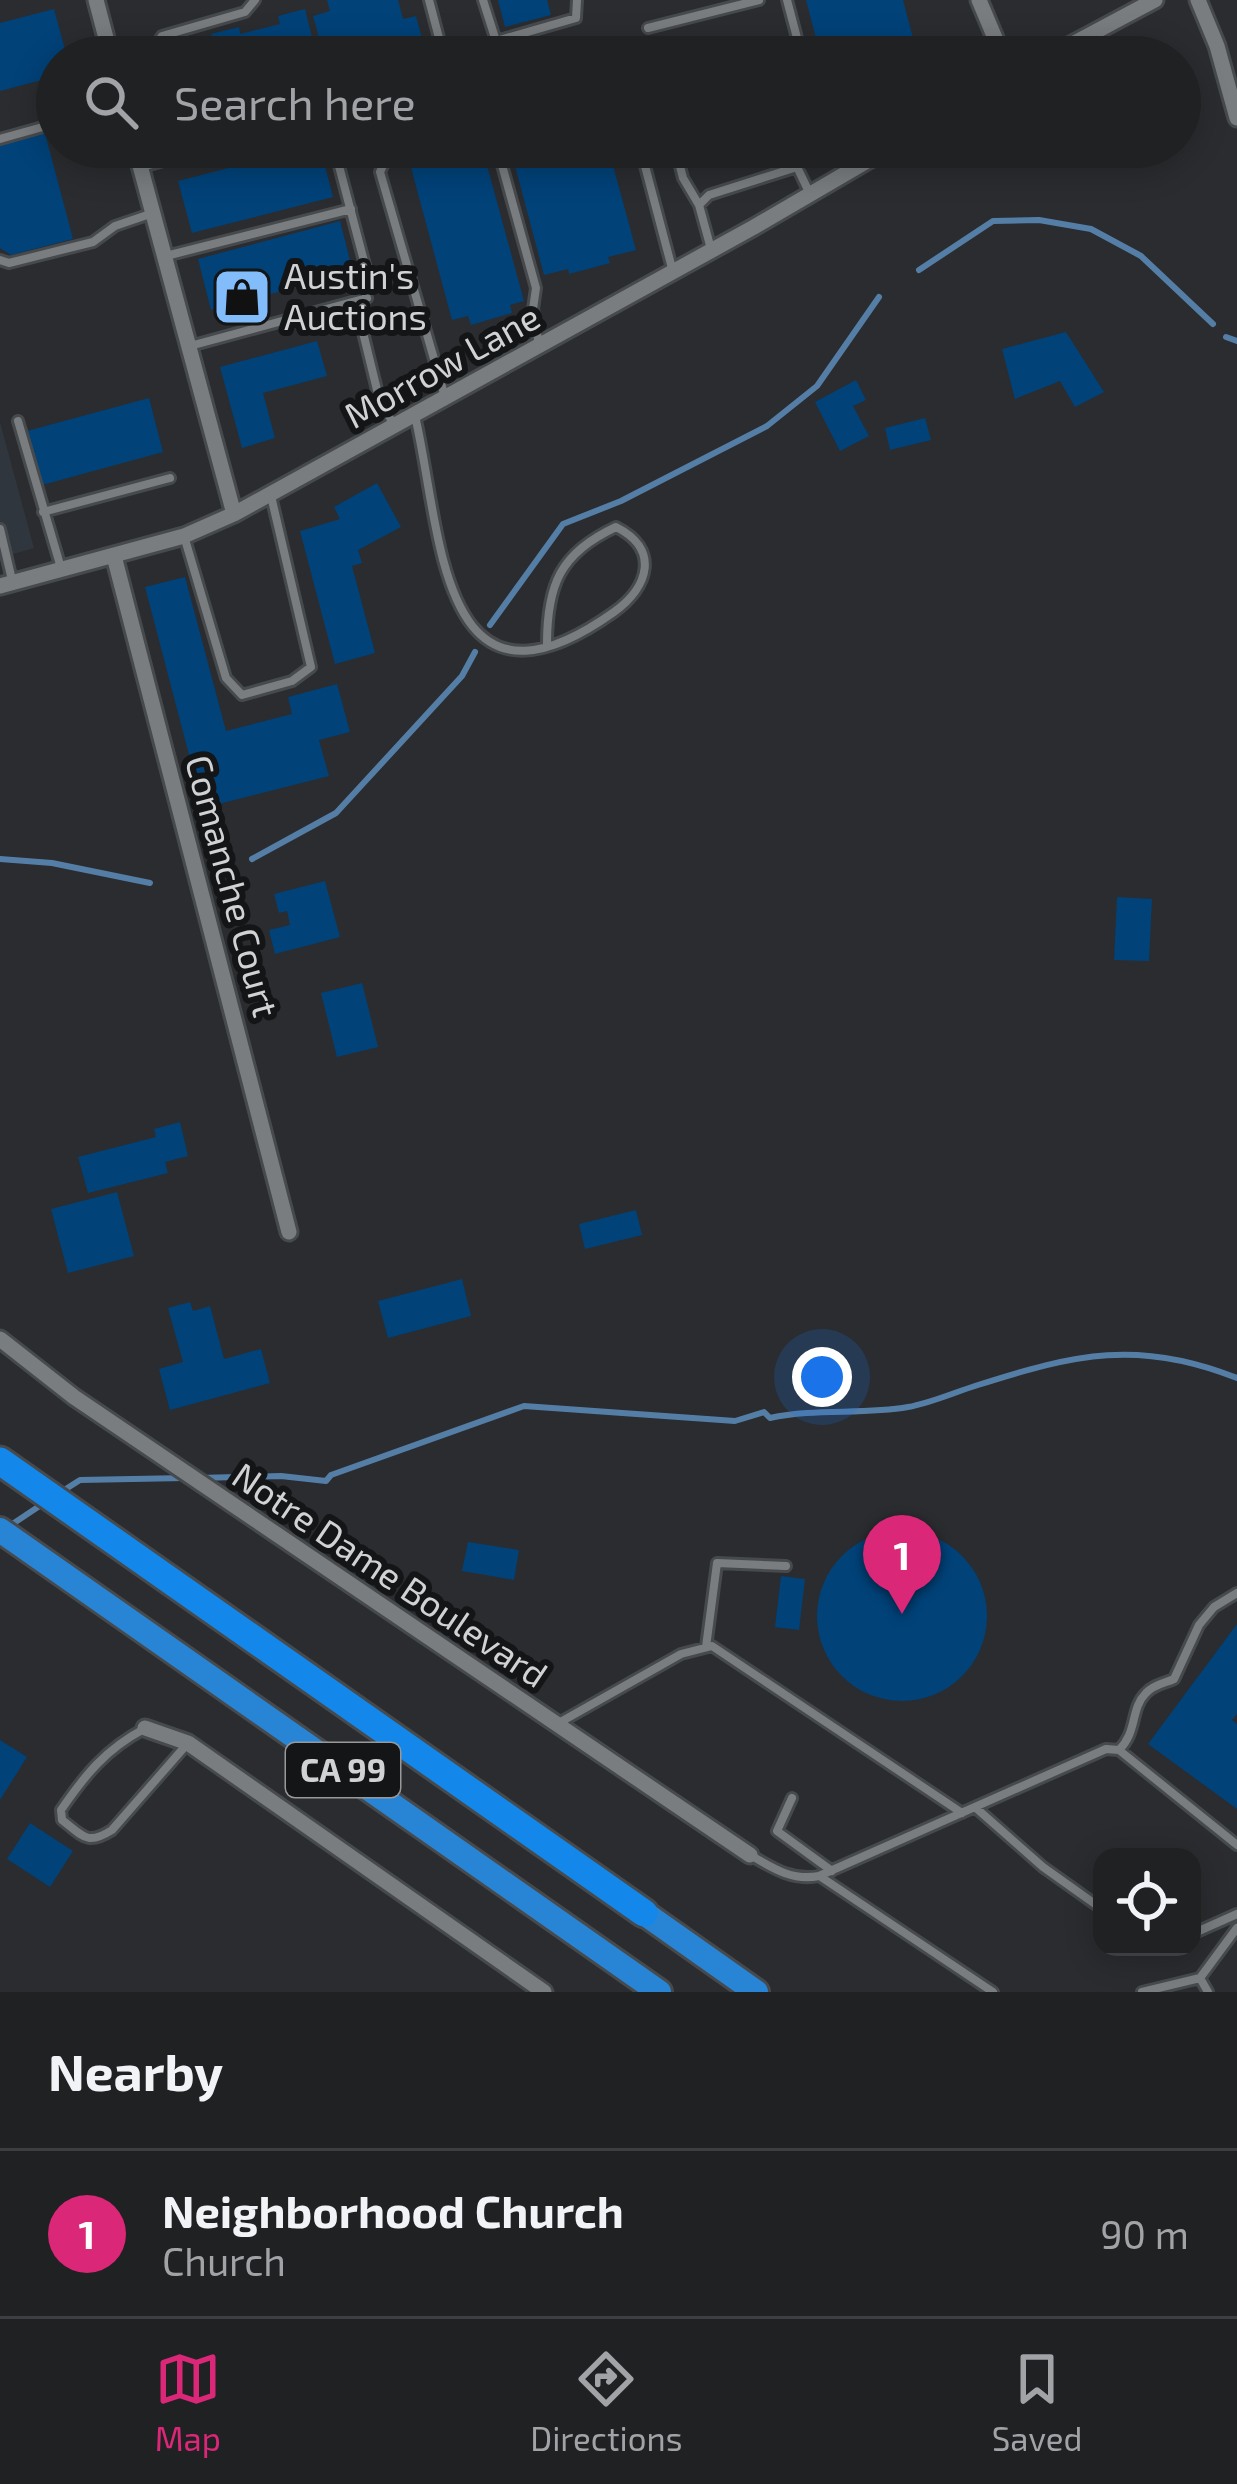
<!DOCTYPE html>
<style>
:root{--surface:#202123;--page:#28292b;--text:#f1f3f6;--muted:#a2a3a6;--line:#3d3e41;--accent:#db2777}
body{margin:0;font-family:"Exo 2",sans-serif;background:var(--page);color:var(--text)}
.controls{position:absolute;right:36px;bottom:36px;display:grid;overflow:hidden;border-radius:24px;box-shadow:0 6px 30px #0003}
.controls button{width:108px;height:108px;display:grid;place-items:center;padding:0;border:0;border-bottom:3px solid var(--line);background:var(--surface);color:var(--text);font:60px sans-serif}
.you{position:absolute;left:822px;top:1377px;width:42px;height:42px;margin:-30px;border:9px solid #fff;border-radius:50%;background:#1a73e8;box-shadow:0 0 0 18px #1a73e833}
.badge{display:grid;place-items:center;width:78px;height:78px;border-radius:50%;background:var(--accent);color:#fff;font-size:39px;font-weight:700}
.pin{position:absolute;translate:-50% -99px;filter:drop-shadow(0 3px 6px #0008)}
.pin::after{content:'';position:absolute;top:63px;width:42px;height:36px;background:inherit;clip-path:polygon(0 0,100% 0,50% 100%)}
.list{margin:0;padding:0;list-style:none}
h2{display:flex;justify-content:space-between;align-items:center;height:156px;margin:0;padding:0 48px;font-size:51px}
h2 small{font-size:39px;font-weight:400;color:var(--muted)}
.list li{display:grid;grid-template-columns:78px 1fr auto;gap:36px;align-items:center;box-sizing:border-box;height:168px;padding:0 48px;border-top:3px solid var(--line)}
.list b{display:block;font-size:45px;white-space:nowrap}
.list p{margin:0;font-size:39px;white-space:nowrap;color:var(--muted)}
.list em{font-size:39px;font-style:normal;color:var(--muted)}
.icon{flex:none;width:66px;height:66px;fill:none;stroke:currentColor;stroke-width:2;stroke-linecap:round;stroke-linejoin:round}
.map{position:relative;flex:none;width:1237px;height:1992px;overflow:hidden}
.search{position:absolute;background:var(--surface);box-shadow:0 6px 30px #0003;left:36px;right:36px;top:36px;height:132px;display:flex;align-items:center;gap:30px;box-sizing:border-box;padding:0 42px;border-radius:66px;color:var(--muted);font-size:45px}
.sheet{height:324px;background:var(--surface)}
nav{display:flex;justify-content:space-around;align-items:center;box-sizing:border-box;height:168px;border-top:3px solid var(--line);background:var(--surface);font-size:33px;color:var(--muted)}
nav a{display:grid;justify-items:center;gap:6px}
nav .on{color:var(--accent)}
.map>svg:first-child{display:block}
.built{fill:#2f363d}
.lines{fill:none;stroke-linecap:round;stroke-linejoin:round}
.stream{stroke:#557ea6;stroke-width:6}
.building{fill:#014279}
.service-casing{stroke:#474a4c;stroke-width:14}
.minor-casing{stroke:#474a4c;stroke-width:21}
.trunk-casing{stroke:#474a4c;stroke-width:30}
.motorway-casing{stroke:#474a4c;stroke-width:33}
.service{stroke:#797d80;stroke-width:8}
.minor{stroke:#797d80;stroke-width:15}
.trunk{stroke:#2885d5;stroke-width:24}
.motorway{stroke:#1387ea;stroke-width:27}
.labels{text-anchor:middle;stroke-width:12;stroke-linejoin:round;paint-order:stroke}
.shield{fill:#131516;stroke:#98999b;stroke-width:3}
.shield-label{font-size:33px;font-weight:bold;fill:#d1d2d4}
.poi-label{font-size:36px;fill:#d1d2d4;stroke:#131516;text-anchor:start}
.street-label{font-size:36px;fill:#d1d2d4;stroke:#131516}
</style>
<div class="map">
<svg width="1237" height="1992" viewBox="0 0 1237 1992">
<rect width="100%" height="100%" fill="#2a2c2f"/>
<path class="built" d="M0 422 34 548 0 558Z"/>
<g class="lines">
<path class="stream" d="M919 270 993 221 1039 220 1091 229 1141 256 1213 324
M1226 337 1237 341
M490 625 563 524 621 501 767 426 817 386 879 297
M0 859 52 863 150 883
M252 859 336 813 462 676 475 652
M198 1478 281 1476 326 1481 331 1475 524 1406 735 1421 764 1412 770 1418C816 1408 862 1415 908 1407 931 1403 955 1392 978 1385 1075 1354 1139 1339 1237 1378
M58 1494 80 1480 185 1478
M8 1527 47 1501"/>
</g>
<path class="building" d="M327 0H398L403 19 416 16 427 57H324L313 16 330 11Z
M498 0H547L551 15 505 27Z
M806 0H903L918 57H821Z
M54 9 67 57H57V76L0 91V23Z
M305 9 317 57H173L172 52 213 41 211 34 239 27 240 34 280 24 278 16Z
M45 133 73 239 11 255 0 248V145Z
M310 147H320L333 197 192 233 178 181Z
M459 147H482L524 301 510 305 512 313 471 325 468 316 452 320 409 160Z
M510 147H608L636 250 608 257 610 263 569 274 568 269 544 275Z
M679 147H757L758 148 685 168Z
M340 221 353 272 211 310 198 259Z
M1066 332 1104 392 1075 407 1060 381 1015 399 1002 349Z
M317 341 327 376 263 393 275 438 242 448 220 367Z
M856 380 866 400 853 406 869 436 840 451 815 402Z
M149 398 163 452 42 485 27 431Z
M925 418 931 440 890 450 885 428Z
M377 483 401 527 358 550 362 563 352 566 375 653 335 664 300 531 340 519 334 507Z
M185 577 226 731 292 714 288 697 337 684 350 732 319 740 329 776 203 808 145 587Z
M325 881 340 937 275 954 269 930 290 925 287 911 279 913 274 894Z
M1117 897 1152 899 1149 961 1114 960Z
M362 983 378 1047 337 1057 321 993Z
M180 1122 188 1156 165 1162 168 1173 88 1193 78 1157 156 1137 154 1129Z
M117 1192 134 1256 68 1273 51 1209Z
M636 1210 642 1235 585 1249 579 1224Z
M462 1279 471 1316 388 1338 378 1301Z
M190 1302 193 1311 210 1306 224 1359 261 1349 270 1383 170 1410 159 1369 183 1362 168 1308Z
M817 1616a85 85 0 1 1 170 0a85 85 0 1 1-170 0Z
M468 1542 519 1550 514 1580 462 1571Z
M781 1576 805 1579 799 1630 775 1627Z
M1237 1624V1714L1232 1720 1237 1724V1809L1148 1744Z
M0 1740 27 1757 0 1800Z
M30 1823 73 1851 50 1887 7 1859Z"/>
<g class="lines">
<g class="service-casing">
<path id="service" d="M429 0 444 57
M483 0 496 41 576 18 577 0
M787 0 802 57
M648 28 759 0
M156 57 154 48 162 36 245 12 255 0
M742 57 798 41
M0 139 57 123
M334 147 370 284 359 316 378 394 394 426
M431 147 385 161 380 172 445 397
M497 147 536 288 533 309 539 345
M640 147 673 272
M675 147 683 178 699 205
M838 147 849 171
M142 167 213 147
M797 167 814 147
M711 249 699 205 709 195 797 167 810 194
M166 256 351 209
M0 260 9 263 93 242 115 226 153 213
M190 346 367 298
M415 416C442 530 438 737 614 612 649 587 660 549 616 527 560 553 547 585 547 644
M18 421 61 568
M43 512 170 478
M0 529 12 580
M184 536 226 678 242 695 292 681 311 667 271 496
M706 1647 717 1563 786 1566
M557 1724 681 1654 712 1646 962 1813
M144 1729C106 1749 85 1775 61 1810L62 1820C83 1836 87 1846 112 1830L188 1743
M1119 1750C1138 1731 1130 1709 1146 1693 1153 1685 1165 1683 1174 1679L1199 1625 1214 1607 1237 1593
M792 1798 777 1831 832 1871
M976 1808 1043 1867 1102 1909
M752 1856C774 1869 793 1881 819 1876L1106 1749 1119 1750 1237 1845
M821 1877 993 1992
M1192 1934 1237 1914
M1200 1978 1208 1992
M1142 1992 1200 1978 1237 1928"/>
</g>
<g class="minor-casing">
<path id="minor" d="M96 0 111 57
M979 0 1003 57
M1198 0 1217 46 1237 118
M1048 57 1155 0
M135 147 234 514
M114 556 289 1232
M0 586 184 536 234 514 754 227 891 147
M0 1339 74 1397 750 1855
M145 1728 188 1743 544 1992"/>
</g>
<g class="trunk-casing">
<path id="trunk" d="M0 1530 659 1992
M644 1913 756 1992"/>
</g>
<g class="motorway-casing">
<path id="motorway" d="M0 1461 644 1913"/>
</g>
<use href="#service" class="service"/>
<use href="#minor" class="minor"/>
<use href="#trunk" class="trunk"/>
<use href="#motorway" class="motorway"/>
</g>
<defs>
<g id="shop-square" transform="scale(3)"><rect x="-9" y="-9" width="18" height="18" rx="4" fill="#82bcfa" stroke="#131516"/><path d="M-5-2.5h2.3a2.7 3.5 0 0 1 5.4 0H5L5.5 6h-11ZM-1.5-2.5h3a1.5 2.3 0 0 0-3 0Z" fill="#111"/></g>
</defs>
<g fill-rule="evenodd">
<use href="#shop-square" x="242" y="297"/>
</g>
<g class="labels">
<rect class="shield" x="286" y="1743" width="114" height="54" rx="9"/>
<g class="shield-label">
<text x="343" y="1782">CA 99</text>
</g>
<g class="poi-label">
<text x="284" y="289">Austin's<tspan x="284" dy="41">Auctions</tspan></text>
</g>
<g class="street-label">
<text transform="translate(442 366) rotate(-29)" y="13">Morrow Lane</text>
<text transform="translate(232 886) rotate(75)" y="13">Comanche Court</text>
<text transform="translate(390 1575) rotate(34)" y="13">Notre Dame Boulevard</text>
</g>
</g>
</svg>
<div class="controls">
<button><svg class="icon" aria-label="locate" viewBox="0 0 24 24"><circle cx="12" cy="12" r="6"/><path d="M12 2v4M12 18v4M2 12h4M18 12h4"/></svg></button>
</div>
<div class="you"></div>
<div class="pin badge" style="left:902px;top:1614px">1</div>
<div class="search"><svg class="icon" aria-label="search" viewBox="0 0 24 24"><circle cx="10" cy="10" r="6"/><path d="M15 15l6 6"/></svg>Search here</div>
</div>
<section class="sheet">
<h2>Nearby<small></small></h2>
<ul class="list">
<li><span class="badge">1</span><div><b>Neighborhood Church</b><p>Church</p></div><em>90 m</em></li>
</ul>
</section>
<nav>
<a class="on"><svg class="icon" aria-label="map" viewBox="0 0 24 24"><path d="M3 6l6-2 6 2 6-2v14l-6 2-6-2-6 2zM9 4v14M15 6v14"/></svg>Map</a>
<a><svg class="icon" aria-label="directions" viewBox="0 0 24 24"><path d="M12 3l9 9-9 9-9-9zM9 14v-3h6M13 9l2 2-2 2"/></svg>Directions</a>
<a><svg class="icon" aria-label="saved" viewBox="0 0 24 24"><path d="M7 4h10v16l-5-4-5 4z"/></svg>Saved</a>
</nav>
